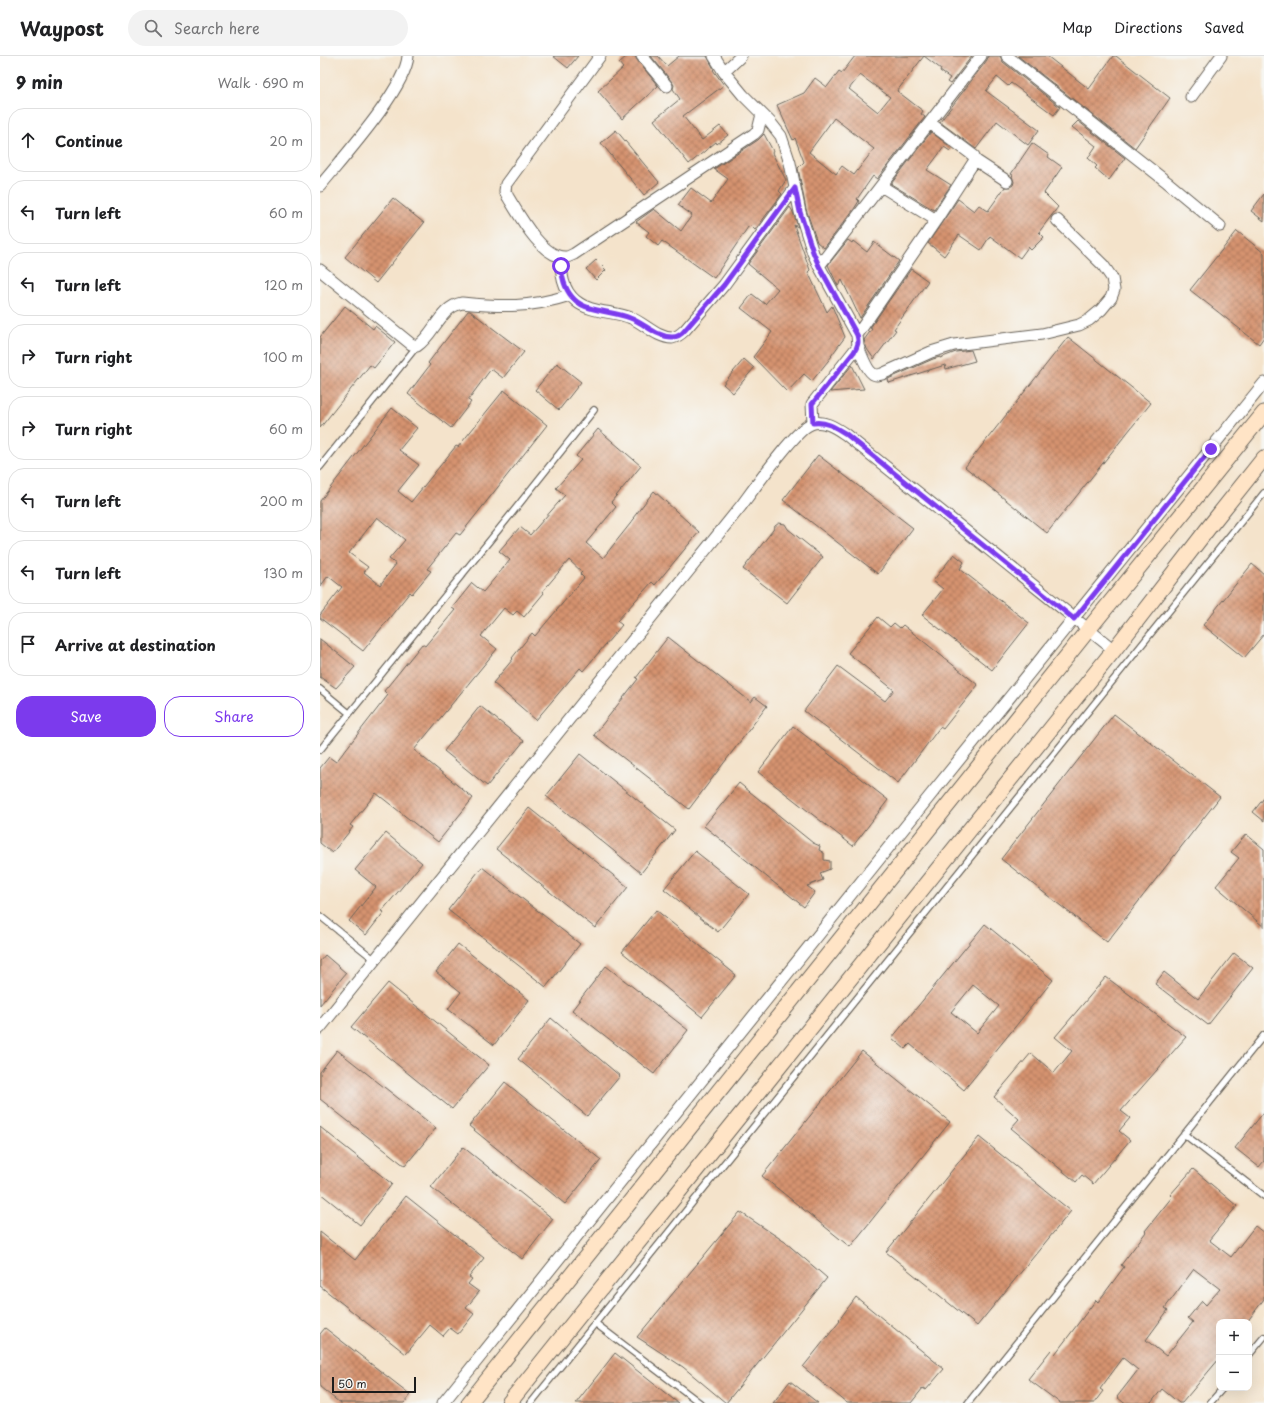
<!DOCTYPE html>
<meta charset="utf-8">
<style>
:root{--surface:#fff;--page:#f2f2f2;--text:#202124;--muted:#757577;--line:#e0e0e0;--accent:#7c3aed}
body{margin:0;font-family:"Playpen Sans",sans-serif;background:var(--page);color:var(--text)}
.controls{position:absolute;right:12px;bottom:12px;display:grid;overflow:hidden;border-radius:8px;box-shadow:0 4px 16px #0002}
.controls button{width:36px;height:36px;display:grid;place-items:center;padding:0;border:0;border-bottom:1px solid var(--line);background:var(--surface);color:var(--text);font:20px sans-serif}
.scale{position:absolute;left:12px;bottom:10px;width:84px;box-sizing:border-box;padding-left:4px;border:2px solid #1c1c1c;border-top:0;font-size:11px;line-height:14px;white-space:nowrap;color:#1c1c1c;-webkit-text-stroke:3px #f6f6f2;paint-order:stroke}
.stop{position:absolute;width:12px;height:12px;margin:-9px;border:3px solid #7c3aed;border-radius:50%;background:#fff}
.stop.end{background:#7c3aed;border-color:#fff;box-shadow:0 1px 4px #0008}
.list{margin:0;padding:0;list-style:none}
h2{display:flex;justify-content:space-between;align-items:center;height:52px;margin:0;padding:0 16px;font-size:17px}
h2 small{font-size:13px;font-weight:400;color:var(--muted)}
.list li{display:grid;grid-template-columns:26px 1fr auto;gap:12px;align-items:center;box-sizing:border-box;height:64px;margin:0 8px 8px;padding:0 8px;border:1px solid var(--line);border-radius:16px}
.list b{display:block;font-size:15px;white-space:nowrap}
.list em{font-size:13px;font-style:normal;color:var(--muted)}
.actions{display:flex;gap:8px;padding:12px 16px}
.actions a{flex:1;padding:9px 0;border:1px solid var(--accent);border-radius:16px;text-align:center;font-size:14px;color:var(--accent)}
.actions .main{background:var(--accent);color:#fff}
.icon{flex:none;width:22px;height:22px;fill:none;stroke:currentColor;stroke-width:2;stroke-linecap:round;stroke-linejoin:round}
.map{position:relative;flex:none;width:944px;height:1347px;overflow:hidden}
header{display:flex;align-items:center;gap:24px;box-sizing:border-box;height:56px;padding:0 20px;background:var(--surface);border-bottom:1px solid var(--line)}
header strong{font-size:19px}
nav{display:flex;gap:22px;margin-inline-start:auto;font-size:14px}
.search{width:280px;height:36px;background:var(--page);display:flex;align-items:center;gap:10px;box-sizing:border-box;padding:0 14px;border-radius:22px;color:var(--muted);font-size:15px}
main{display:flex}
aside{flex:1;background:var(--surface)}
.map>svg:first-child{display:block}
.building{fill:url(#building-cross-hatch);fill-rule:evenodd}
.lines{fill:none;stroke-linecap:round;stroke-linejoin:round}
.service-casing{stroke:#686259;stroke-width:8}
.minor-casing{stroke:#686259;stroke-width:13}
.secondary-casing{stroke:#686259;stroke-width:17}
.service{stroke:#fff;stroke-width:5.5}
.minor{stroke:#fff;stroke-width:11}
.secondary{stroke:#ffe4c6;stroke-width:15}
.route{stroke:#7c3aed;stroke-width:5}
</style>
<header>
<strong>Waypost</strong>
<div class="search"><svg class="icon" aria-label="search" viewBox="0 0 24 24"><circle cx="10" cy="10" r="6"/><path d="M15 15l6 6"/></svg>Search here</div>
<nav><a>Map</a><a>Directions</a><a>Saved</a></nav>
</header>
<main>
<aside>
<h2>9 min<small>Walk · 690 m</small></h2>
<ul class="list">
<li><svg class="icon" aria-label="ahead" viewBox="0 0 24 24"><path d="M12 20V5M6 11l6-6 6 6"/></svg><div><b>Continue</b></div><em>20 m</em></li>
<li><svg class="icon" aria-label="left" viewBox="0 0 24 24"><path d="M17 20v-9H6M10 6l-5 5 5 5"/></svg><div><b>Turn left</b></div><em>60 m</em></li>
<li><svg class="icon" aria-label="left" viewBox="0 0 24 24"><path d="M17 20v-9H6M10 6l-5 5 5 5"/></svg><div><b>Turn left</b></div><em>120 m</em></li>
<li><svg class="icon" aria-label="right" viewBox="0 0 24 24"><path d="M7 20v-9h11M14 6l5 5-5 5"/></svg><div><b>Turn right</b></div><em>100 m</em></li>
<li><svg class="icon" aria-label="right" viewBox="0 0 24 24"><path d="M7 20v-9h11M14 6l5 5-5 5"/></svg><div><b>Turn right</b></div><em>60 m</em></li>
<li><svg class="icon" aria-label="left" viewBox="0 0 24 24"><path d="M17 20v-9H6M10 6l-5 5 5 5"/></svg><div><b>Turn left</b></div><em>200 m</em></li>
<li><svg class="icon" aria-label="left" viewBox="0 0 24 24"><path d="M17 20v-9H6M10 6l-5 5 5 5"/></svg><div><b>Turn left</b></div><em>130 m</em></li>
<li><svg class="icon" aria-label="arrive" viewBox="0 0 24 24"><path d="M6 21V4h12l-3 4 3 4H6"/></svg><div><b>Arrive at destination</b></div></li>
</ul>
<div class="actions"><a class="main">Save</a><a>Share</a></div>
</aside>
<div class="map">
<svg width="944" height="1347" viewBox="0 0 944 1347">
<defs>
<pattern id="building-cross-hatch" width="8" height="8" patternUnits="userSpaceOnUse"><rect width="8" height="8" fill="#d5936f"/><path d="M0 0l8 8M0 8l8-8" fill="none" stroke="#ac775a"/></pattern>
</defs>
<rect width="100%" height="100%" fill="#f6f6f2"/>
<filter id="ink" filterUnits="userSpaceOnUse"><feTurbulence type="fractalNoise" baseFrequency=".025" numOctaves="2"/><feDisplacementMap in="SourceGraphic" scale="8" xChannelSelector="R" yChannelSelector="G"/><feConvolveMatrix kernelMatrix="1 2 1 2 8 2 1 2 1" color-interpolation-filters="sRGB"/></filter>
<filter id="wash" filterUnits="userSpaceOnUse"><feTurbulence type="fractalNoise" baseFrequency=".012" numOctaves="4" result="noise"/><feDisplacementMap in="SourceGraphic" scale="16" xChannelSelector="R" yChannelSelector="G"/><feGaussianBlur stdDeviation="0.9" result="paint"/><feColorMatrix in="noise" values="0 0 0 0 0 0 0 0 0 0 0 0 0 0 0 0 0 1.4 0 .05"/><feComposite in="paint" operator="in"/></filter>
<g filter="url(#wash)">
<rect width="100%" height="100%" fill="#f4e3cb"/>
<g id="blocks">
<path class="building" d="M233 0H258L248 12Z
M307 0H315L317 4 338 30 302 63 278 35 303 12 299 7Z
M331 0H338L347 10 359 0H387L394 13 393 14 404 29 363 60 382 84 400 70 408 79 397 88 396 86 369 108 334 64 360 43 353 33 354 29 352 26Z
M535 0H652L630 28 627 26 630 22 620 15 621 13 604 0 577 35 603 55 601 58 605 61 557 123 553 120 537 143 539 145 534 153 504 192 497 186 486 153 478 112 484 106 475 82 473 84 457 49 484 37 495 22 507 31 519 15 522 17ZM540 19 570 41 558 56 529 33ZM514 62 554 93 534 119 522 110 516 118 489 96Z
M668 0H680L683 6 740 51 734 59 691 27 688 30 677 21 666 35 719 74 708 89 677 65 656 93 620 66 667 4Z
M698 0H727L769 33 793 0H796L850 42 815 92Z
M758 65 805 102 789 124 775 112 777 110 768 102 776 90 752 71Z
M296 74 339 126 324 139 281 87Z
M611 76 632 92 630 95 624 91 607 114 631 129 614 154 571 128Z
M444 78 453 95 452 97 466 124 459 135 462 138 435 174 431 170 428 171 394 222 342 185 338 190 326 180 329 176 316 166 334 153 361 175 372 159 358 149 371 132 391 147 408 123 394 113 438 84Z
M712 87 729 99 728 101 742 111 724 137 738 151 719 176 724 181 711 194 708 191 700 202 670 180 661 194 639 179 624 200 608 187 638 143 654 155 659 149 668 155 685 131H690L693 129 694 126 692 120 693 119 691 118Z
M944 138V165L931 155Z
M73 142 104 167 56 227 25 201Z
M470 151 473 156 478 171 474 169 490 214 488 216 507 256 512 250 525 281 511 300H512L492 325 484 318 467 336 433 301 452 276 421 252 432 238 445 248 458 233 428 208Z
M917 175 944 197V281L939 288 870 234Z
M528 184 532 187 533 185 547 196 554 186 579 205 540 262 522 224 518 230 508 209Z
M276 204 286 214 276 224 266 213Z
M591 213 608 225 574 273 576 274 554 303 547 293 544 284 552 273 550 272Z
M25 250 53 273 55 270 75 286 54 312 50 309 0 372V281Z
M148 255H150L204 296 183 322 171 313 148 344 151 346 131 372 88 338 110 309 108 307Z
M748 281 831 347 727 477 645 411Z
M651 294 655 305 626 313 625 309 569 327 568 323 613 303 620 301V302L636 296Z
M424 303 434 312 413 337 403 328Z
M237 307 261 326 239 354 215 334Z
M532 309 544 333 510 336Z
M184 334 227 369 140 479 136 477 107 513 111 515 92 538 90 536 43 595 0 562V559L22 531 8 520 0 531V445L72 352 97 372 79 394 99 409 78 435 91 446 136 390 138 391ZM57 461 85 484 69 503 76 508 60 529 44 516 48 511 29 497Z
M278 373 321 410 291 446 296 451 266 487 283 502 314 463 313 462 334 435 379 476 335 529 332 526 297 565 302 569 263 615 260 612 216 664 173 627 193 603 192 602 212 577 215 580 264 522 260 518 262 516 249 504 222 536 224 537 204 561 197 555 193 559 184 552 161 580 177 593 94 694 153 742 118 786 56 737 30 769 33 771 12 797 0 787V712L9 701 16 706 68 639 64 635 102 588 105 590 135 554 132 552 152 527 163 536 190 504 179 495 200 471 210 479 245 439 236 432 261 404 256 400Z
M498 399 593 472 558 518 463 444Z
M459 467 465 468 468 473 503 501 467 547 423 513 453 474 455 470Z
M634 498 644 506 640 513 709 567 672 614 602 559 623 533 613 525Z
M932 508 944 518V578L924 602 883 569Z
M558 561 570 571 574 567 580 572 583 569 658 629 623 673 620 671 578 727 484 655 518 610 565 645 574 634 528 597Z
M348 581 431 646 435 641 447 650 369 753 274 679 318 623 316 622Z
M0 583 35 611 16 632 0 621Z
M160 650 204 685 167 730 124 695Z
M794 658 900 741 787 886 681 803Z
M473 670 568 744 533 790 438 716Z
M260 698 355 774 321 817 226 740Z
M419 727 493 787 500 790 499 794 504 797V804L510 805V813L500 817 503 824 487 830 495 836 484 851 384 770Z
M944 742V765L933 756Z
M209 752 308 831 275 872 176 793Z
M66 777 102 807 62 855 64 856 46 879 29 865 56 831 35 814Z
M926 778 944 793V871L896 830 919 802 911 796Z
M375 795 429 838 398 876 344 833Z
M162 811 260 888 226 931 128 854Z
M336 854 416 919 382 961 302 896Z
M665 868 733 924 644 1034 590 988 585 993 572 982ZM653 929 679 950 657 977 631 956Z
M138 888 209 944 174 989 128 953 141 936 116 916Z
M914 897 933 912 888 969 835 928 844 916 878 943Z
M5 899 26 917 0 949V905Z
M286 910 368 974 334 1018 252 954Z
M786 921 866 981 801 1055 810 1062 799 1075 810 1084 773 1128 762 1119 756 1126 691 1072 699 1063 674 1041 711 997 734 1017 752 995 735 981Z
M68 927 169 1009 132 1053 31 971Z
M231 962 300 1020 267 1060 198 1003Z
M17 994 116 1072 85 1110 0 1043V1016Z
M542 995 630 1066 530 1191 442 1120Z
M185 1026 281 1104 245 1148 149 1070Z
M944 1056V1105L939 1111 915 1092Z
M0 1071 72 1128 40 1169 0 1137Z
M659 1081 751 1155 657 1270 566 1196Z
M143 1091 233 1163 202 1203 111 1131Z
M873 1113 917 1150 889 1184 911 1201 935 1170 944 1177V1243L927 1266H899V1303L862 1347H859L842 1333 831 1347H804L797 1341 818 1314 803 1302 780 1333 783 1335 774 1347H740L708 1323 731 1294 735 1298 776 1244 778 1246 804 1211 801 1209 826 1176 825 1175 852 1141 850 1139ZM874 1213 900 1233 886 1249 882 1245 868 1262 873 1266 846 1300 826 1284 848 1254 845 1252Z
M86 1140 164 1202 149 1221 152 1223 148 1228 159 1236 146 1252 154 1258 138 1278 130 1272 123 1280 110 1269 86 1298 0 1230V1176L35 1204Z
M420 1156 465 1186 507 1222 406 1347 363 1311 317 1281Z
M536 1241 624 1313 606 1334 603 1332 591 1347H527L483 1311 520 1265 519 1264Z
M5 1272 91 1339 84 1347H20L0 1331V1278Z
M295 1297 358 1347H256Z
M470 1325 498 1347H453Z"/>
</g>
</g>
<g filter="url(#ink)">
<use href="#blocks" fill-opacity="0" stroke="#686259" stroke-width="1"/>
<g class="lines">
<g class="service-casing">
<path id="service" d="M0 411 97 290
M0 633 29 657
M0 694 192 457 274 354
M0 860 55 904
M864 1078 944 1140
M275 1267 380 1347
M929 1299 944 1281
M211 1347 944 437
M648 1347 944 979
M890 1347 903 1332"/>
</g>
<g class="minor-casing">
<path id="minor" d="M280 0 186 128 185 135 188 141C198 157 222 203 246 201 248 201 252 199 254 198L434 78 438 74 442 58
M322 0 347 30
M394 0 404 16 423 39 450 66 461 80 470 107 480 156 493 197 499 210 537 279 538 290 492 348 493 367
M687 0 847 126 900 170
M404 16 421 0
M871 41 901 0
M610 67 654 100 655 104 687 125
M0 130C22 103 86 32 88 0
M561 130 616 164
M241 201C241 217 242 234 256 245 270 257 295 255 311 262 324 267 337 282 352 282 357 281 362 277 365 274L404 229 475 132
M499 210 661 0
M0 214 91 288 97 290C114 279 120 251 142 247 183 251 210 252 250 239
M537 279 616 164 655 104
M538 290C540 296 547 314 552 317 555 320 558 319 562 318L611 296 634 289 722 278 759 269 769 264 781 254 791 242 794 234 792 222 783 209 737 164
M0 972 421 450C433 434 476 373 491 368 503 363 516 372 525 378L794 594
M123 1347 609 741 944 327"/>
</g>
<g class="secondary-casing">
<path id="secondary" d="M149 1347 768 574 944 357
M189 1347 794 594 893 466 944 402"/>
</g>
<use href="#service" class="service"/>
<use href="#minor" class="minor"/>
<use href="#secondary" class="secondary"/>
</g>
</g>
<g class="lines" filter="url(#ink)">
<path class="route" d="M241 210C242 223 245 235 255 244 267 256 294 255 310 262 324 267 337 281 352 281 357 281 362 278 365 274L404 229 475 132 480 156 493 196 499 210 537 279C539 286 538 290 534 296L492 348 493 367C506 365 515 371 526 378L754 563 891 393"/>
</g>
</svg>
<div class="controls">
<button>+</button>
<button>−</button>
</div>
<div class="scale">50 m</div>
<div class="stop" style="left:241px;top:210px"></div>
<div class="stop end" style="left:891px;top:393px"></div>
</div>
</main>
